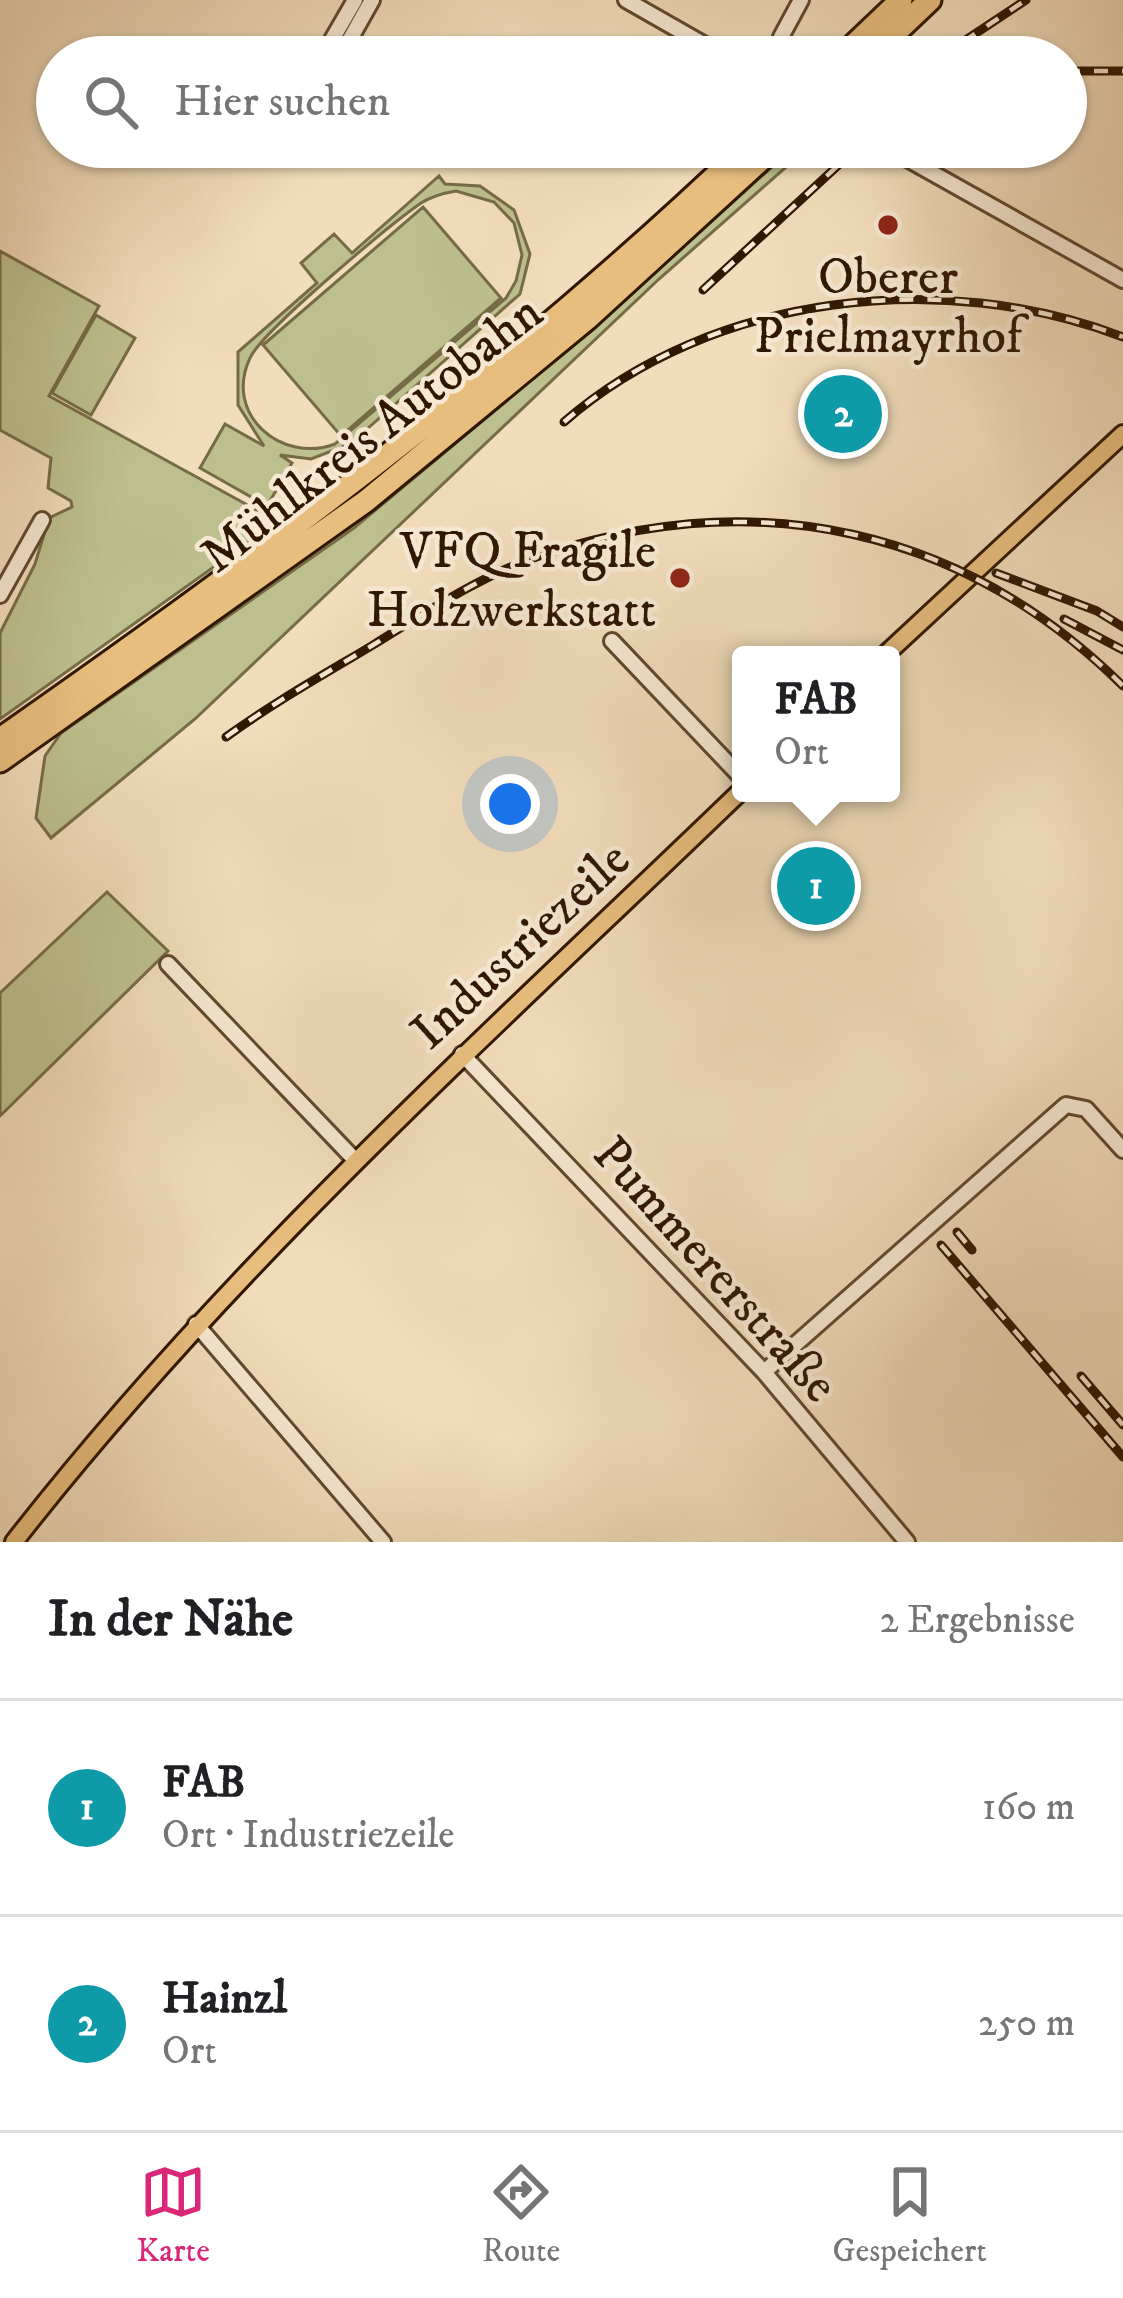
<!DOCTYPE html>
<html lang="de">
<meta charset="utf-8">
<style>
:root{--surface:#fff;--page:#f2f2f2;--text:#202124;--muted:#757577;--line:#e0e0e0;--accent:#db2777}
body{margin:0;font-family:"IM FELL DW Pica",serif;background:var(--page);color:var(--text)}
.you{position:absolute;left:510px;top:804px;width:42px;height:42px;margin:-30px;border:9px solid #fff;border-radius:50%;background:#1a73e8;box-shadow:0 0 0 18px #1a73e833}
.badge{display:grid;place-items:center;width:78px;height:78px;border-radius:50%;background:var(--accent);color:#fff;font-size:39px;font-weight:700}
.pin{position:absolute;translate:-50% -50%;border:6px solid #fff;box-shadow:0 3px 12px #0006}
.popup{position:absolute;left:732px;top:646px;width:168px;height:156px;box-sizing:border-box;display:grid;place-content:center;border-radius:12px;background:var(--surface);filter:drop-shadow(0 3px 9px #0005);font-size:39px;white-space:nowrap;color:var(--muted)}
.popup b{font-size:45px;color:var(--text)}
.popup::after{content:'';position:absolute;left:50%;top:100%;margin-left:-24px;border:24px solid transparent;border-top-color:var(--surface)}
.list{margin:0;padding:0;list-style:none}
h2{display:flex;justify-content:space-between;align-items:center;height:156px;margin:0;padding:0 48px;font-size:51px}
h2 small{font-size:39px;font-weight:400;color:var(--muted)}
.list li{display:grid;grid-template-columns:78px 1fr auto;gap:36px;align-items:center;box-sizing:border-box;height:216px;padding:0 48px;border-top:3px solid var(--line)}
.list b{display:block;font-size:45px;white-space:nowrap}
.list p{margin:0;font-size:39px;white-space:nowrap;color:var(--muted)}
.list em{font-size:39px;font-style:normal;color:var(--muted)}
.icon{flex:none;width:66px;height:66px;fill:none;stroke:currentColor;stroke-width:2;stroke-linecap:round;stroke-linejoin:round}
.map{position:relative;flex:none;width:1123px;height:1542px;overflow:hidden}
.search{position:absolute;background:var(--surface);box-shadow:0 3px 9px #0004;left:36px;right:36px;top:36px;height:132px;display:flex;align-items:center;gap:30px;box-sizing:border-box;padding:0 42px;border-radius:66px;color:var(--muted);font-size:45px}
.sheet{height:588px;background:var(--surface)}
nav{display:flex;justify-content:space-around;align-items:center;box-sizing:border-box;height:168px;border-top:3px solid var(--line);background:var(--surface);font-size:33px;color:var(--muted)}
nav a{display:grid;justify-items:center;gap:6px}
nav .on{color:var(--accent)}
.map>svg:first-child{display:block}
.green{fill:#bdbf8e;stroke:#766b47;stroke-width:3;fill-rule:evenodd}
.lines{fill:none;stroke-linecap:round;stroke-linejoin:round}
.minor-casing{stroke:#60482f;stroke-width:20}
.major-casing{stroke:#301700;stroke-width:22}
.highway-casing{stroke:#301700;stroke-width:27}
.minor{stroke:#f6e8d3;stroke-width:14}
.major{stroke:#e8be7e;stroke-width:16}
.highway{stroke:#e8be7e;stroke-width:21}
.rail-casing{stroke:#301700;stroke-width:9}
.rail{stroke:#f6e8d3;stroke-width:4.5;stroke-dasharray:14;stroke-linecap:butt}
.poi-dot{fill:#8f2418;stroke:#f6e8d3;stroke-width:4.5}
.labels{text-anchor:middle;stroke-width:9;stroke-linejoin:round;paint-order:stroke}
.poi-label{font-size:51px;fill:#301700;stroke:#f6e8d3}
.street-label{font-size:51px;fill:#301700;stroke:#f6e8d3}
</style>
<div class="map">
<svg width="1123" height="1542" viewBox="0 0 1123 1542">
<rect width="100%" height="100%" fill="#f1dcbb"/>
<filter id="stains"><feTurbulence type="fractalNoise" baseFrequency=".00167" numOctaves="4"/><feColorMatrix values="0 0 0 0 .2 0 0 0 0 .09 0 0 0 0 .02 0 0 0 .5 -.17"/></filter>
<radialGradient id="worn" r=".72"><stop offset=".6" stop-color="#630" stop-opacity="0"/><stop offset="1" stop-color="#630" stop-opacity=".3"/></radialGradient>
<path class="green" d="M794 147H809L659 279 195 719 51 838 36 818 45 756 61 733 354 528 588 333Z
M439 176 445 184 480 186 514 210 530 254 520 294 350 444 311 459 280 455 292 463 267 506 200 468 225 424 264 446 238 405V352L317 283 301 263 334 234 352 253ZM456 191 494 202 514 223 522 255 516 281 506 298 335 444C282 464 223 415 250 358 262 331 391 224 421 203 432 196 444 193 456 191Z
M423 207 501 298 341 436 263 345Z
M0 251 99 306 49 396 264 514 249 542 0 719V633L35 564 49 518 72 507 71 501 48 488 51 458 0 430Z
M96 315 135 338 91 415 52 393Z
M107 892 168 951 0 1116V993Z"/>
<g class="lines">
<g class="minor-casing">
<path id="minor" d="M626 0 726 57
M781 37 801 0
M322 57 355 0
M340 57 372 0
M886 147 1123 280
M0 595 42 520
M612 641 741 777
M168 964 355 1160
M462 1054 764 1372 907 1542
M196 1324 383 1542
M764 1372 1066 1105 1086 1109 1123 1150"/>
</g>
<g class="major-casing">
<path id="major" d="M885 655 1123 434
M14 1542C230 1265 489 1034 741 791"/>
</g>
<g class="highway-casing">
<path id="highway" d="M841 57 901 0
M870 57 930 0
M0 739C262 556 515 368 746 147
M0 761 366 501 587 319 775 147"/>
</g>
<use href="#minor" class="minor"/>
<use href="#major" class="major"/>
<use href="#highway" class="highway"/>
<g class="rail-casing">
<path id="rail" d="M940 57 1026 0
M1066 71H1123
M703 290 858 147
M564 422C712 293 943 268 1123 337
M996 573 1097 611 1123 627
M1064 619 1123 650
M226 737C273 703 323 675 373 645 427 612 481 575 542 555 756 484 962 527 1123 686
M957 1232 972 1250
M941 1245 1123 1457
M1081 1376 1123 1425"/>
</g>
<use href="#rail" class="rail"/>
</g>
<g class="poi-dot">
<circle cx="888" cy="225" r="12"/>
<circle cx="680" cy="578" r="12"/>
</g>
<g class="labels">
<g class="poi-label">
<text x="888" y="293">Oberer<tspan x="888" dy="59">Prielmayrhof</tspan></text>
<text x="656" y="567" text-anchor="end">VFQ Fragile<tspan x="656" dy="59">Holzwerkstatt</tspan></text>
</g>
<g class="street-label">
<text transform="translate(370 432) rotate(-38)" y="18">Mühlkreis Autobahn</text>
<text transform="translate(519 944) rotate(-43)" y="18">Industriezeile</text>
<text transform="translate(717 1268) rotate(48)" y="18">Pummererstraße</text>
</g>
</g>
<rect width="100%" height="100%" filter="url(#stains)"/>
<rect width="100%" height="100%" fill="url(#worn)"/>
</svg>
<div class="you"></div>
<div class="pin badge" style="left:816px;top:886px;background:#0f9aa8">1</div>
<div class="popup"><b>FAB</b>Ort</div>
<div class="pin badge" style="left:843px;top:414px;background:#0f9aa8">2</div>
<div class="search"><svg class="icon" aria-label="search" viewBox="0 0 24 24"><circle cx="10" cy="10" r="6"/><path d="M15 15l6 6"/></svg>Hier suchen</div>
</div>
<section class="sheet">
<h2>In der Nähe<small>2 Ergebnisse</small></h2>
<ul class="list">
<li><span class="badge" style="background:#0f9aa8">1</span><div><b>FAB</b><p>Ort · Industriezeile</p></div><em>160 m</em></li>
<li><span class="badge" style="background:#0f9aa8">2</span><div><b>Hainzl</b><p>Ort</p></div><em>250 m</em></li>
</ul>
</section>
<nav>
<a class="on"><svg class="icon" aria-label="map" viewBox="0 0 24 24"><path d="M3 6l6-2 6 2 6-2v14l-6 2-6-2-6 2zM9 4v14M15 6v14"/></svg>Karte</a>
<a><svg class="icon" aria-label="directions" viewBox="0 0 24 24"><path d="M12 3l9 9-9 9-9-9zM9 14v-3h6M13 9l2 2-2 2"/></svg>Route</a>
<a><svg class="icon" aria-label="saved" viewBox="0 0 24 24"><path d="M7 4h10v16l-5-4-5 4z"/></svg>Gespeichert</a>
</nav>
